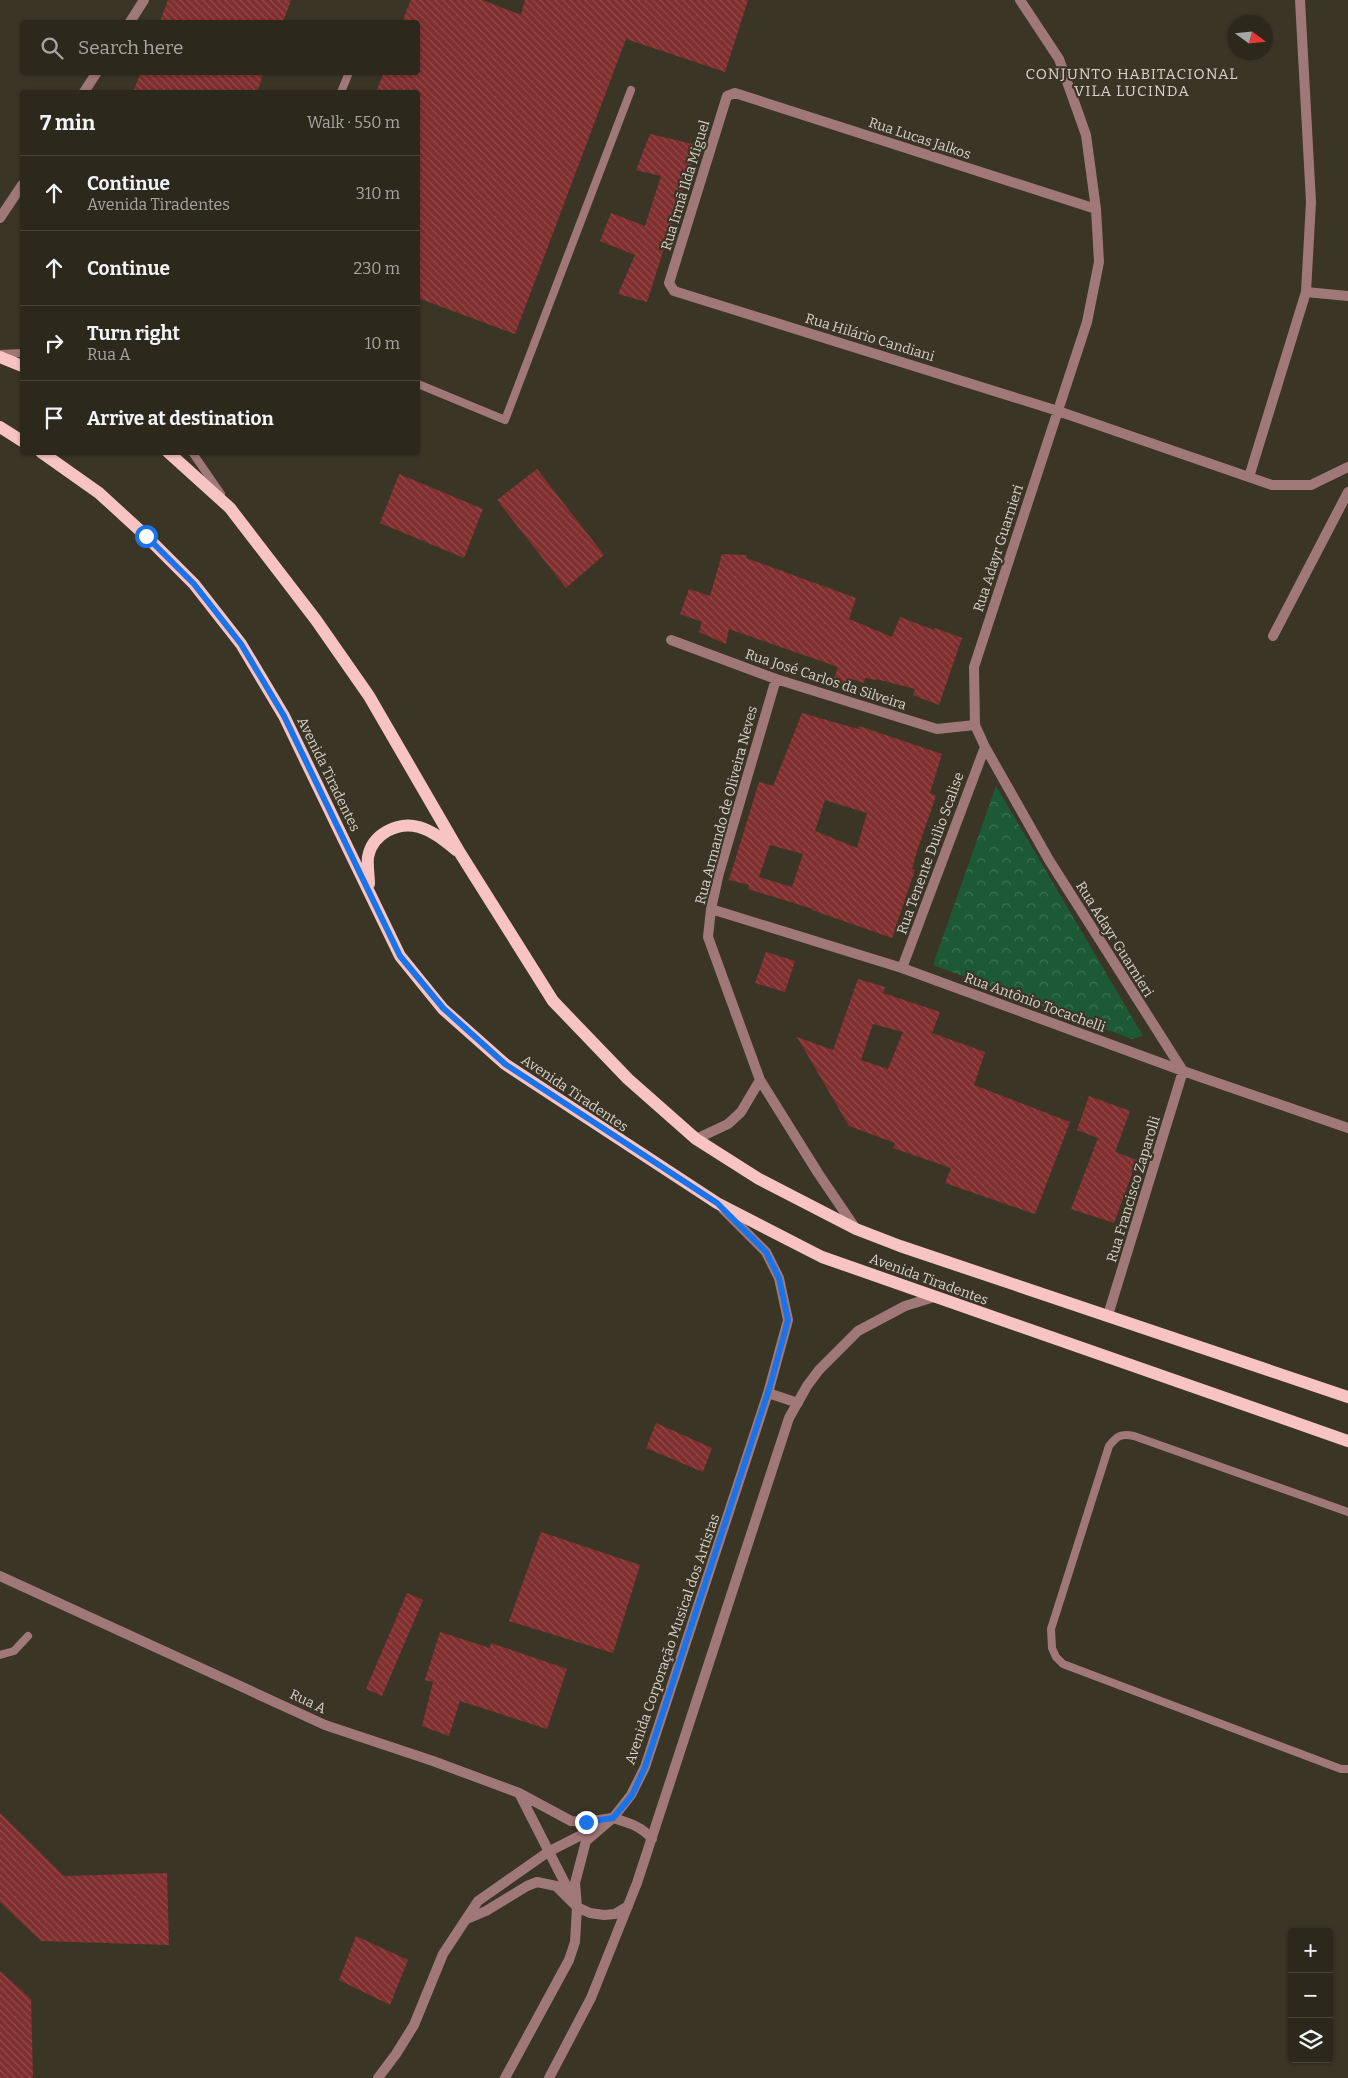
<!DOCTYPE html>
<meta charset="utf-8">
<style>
:root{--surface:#2c281c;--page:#343025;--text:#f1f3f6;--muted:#a6a6a3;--line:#48443b}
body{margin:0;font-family:Bitter,serif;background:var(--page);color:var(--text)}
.controls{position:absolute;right:15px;bottom:15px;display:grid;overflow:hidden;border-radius:5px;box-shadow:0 1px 4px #0004}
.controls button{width:45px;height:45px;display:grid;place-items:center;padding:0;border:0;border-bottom:1px solid var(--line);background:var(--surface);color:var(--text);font:25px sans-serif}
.compass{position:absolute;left:1228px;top:15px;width:45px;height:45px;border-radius:50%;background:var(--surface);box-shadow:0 1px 4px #0004;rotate:105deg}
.stop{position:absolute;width:15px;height:15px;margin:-11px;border:4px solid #1a73e8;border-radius:50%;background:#fff}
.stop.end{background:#1a73e8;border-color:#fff;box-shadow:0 1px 5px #0008}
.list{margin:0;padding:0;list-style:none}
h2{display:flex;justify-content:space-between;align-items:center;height:65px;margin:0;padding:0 20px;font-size:21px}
h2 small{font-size:16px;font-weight:400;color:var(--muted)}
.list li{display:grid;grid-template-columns:32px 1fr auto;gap:15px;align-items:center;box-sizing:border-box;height:75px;padding:0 20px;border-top:1px solid var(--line)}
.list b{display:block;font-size:19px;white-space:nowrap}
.list p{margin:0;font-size:16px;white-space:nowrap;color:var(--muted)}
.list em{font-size:16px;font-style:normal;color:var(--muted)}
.icon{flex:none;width:28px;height:28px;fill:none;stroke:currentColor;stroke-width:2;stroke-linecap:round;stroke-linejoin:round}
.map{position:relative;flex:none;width:1348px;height:2078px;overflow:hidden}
.search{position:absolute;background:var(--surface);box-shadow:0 1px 4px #0004;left:20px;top:20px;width:400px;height:55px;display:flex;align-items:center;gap:12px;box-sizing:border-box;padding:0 18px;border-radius:5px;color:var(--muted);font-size:19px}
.panel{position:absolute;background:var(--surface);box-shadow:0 1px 4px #0004;left:20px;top:90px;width:400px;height:365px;border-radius:5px}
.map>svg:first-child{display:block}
.park{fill:url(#park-crowns)}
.building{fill:url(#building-back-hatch);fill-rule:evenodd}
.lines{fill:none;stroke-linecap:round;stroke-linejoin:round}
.lane{stroke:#a17878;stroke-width:8}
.street{stroke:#a17878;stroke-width:10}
.primary{stroke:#f7c4c3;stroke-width:12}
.route{stroke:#1a73e8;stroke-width:6}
.labels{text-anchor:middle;stroke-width:4.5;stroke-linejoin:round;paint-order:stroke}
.street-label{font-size:14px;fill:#d7d3ca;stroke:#3b3526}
.neighbourhood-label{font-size:15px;letter-spacing:1px;fill:#d7d3ca;stroke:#3b3526}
</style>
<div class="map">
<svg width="1348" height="2078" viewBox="0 0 1348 2078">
<defs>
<pattern id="park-crowns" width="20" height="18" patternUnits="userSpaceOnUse" patternTransform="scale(1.25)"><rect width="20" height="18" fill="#1c5a35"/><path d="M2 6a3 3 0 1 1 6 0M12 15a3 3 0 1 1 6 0" fill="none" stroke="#3c7151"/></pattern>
<pattern id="building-back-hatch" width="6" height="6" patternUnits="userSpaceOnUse" patternTransform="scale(1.25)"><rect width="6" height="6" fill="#802e2e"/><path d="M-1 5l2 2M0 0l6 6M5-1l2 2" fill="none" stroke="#914b4b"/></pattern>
</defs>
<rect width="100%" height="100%" fill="#3b3526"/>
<path class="park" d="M996 786 1143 1036 1132 1039 933 965Z"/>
<path class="building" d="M168 0H291L283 22H160Z
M411 0H482L521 15 525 0H748L725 72 626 39 515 334 418 298V92H376L384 72H418V22H402Z
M141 72H264L257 92H133Z
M650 134 697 145 647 302 618 294 635 255 600 241 611 213 645 226 661 176 636 170Z
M537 469 604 555 566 588 497 500Z
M399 474 483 509 464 558 380 523Z
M722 554 747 555 746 558 856 598 849 619 892 637 900 617 934 630 935 628 962 638 939 705 913 695 915 689 876 679V680L865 678 864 683 851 679 848 686 833 682 838 667 729 629 726 644 699 632 702 622 680 614 689 589 710 596Z
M802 713 858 729 859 726 942 754 930 793 936 796 917 851 912 869 915 870 892 938 812 910 813 909 748 889 749 885 729 880 759 782 773 786ZM825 800 867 813 857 848 815 831ZM770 845 803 854 792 887 759 877Z
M766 952 795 961 785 992 755 983Z
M858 979 885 987 883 993 940 1012 932 1033 985 1052 974 1085 1070 1122 1035 1214 945 1183 951 1168 893 1148 895 1143 849 1126 797 1037 833 1050ZM873 1024 903 1032 888 1069 861 1060Z
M1089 1096 1130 1111 1115 1152 1137 1160 1114 1223 1071 1209 1098 1138 1077 1130Z
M656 1423 712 1448 703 1472 646 1448Z
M541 1532 640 1565 613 1653 509 1621Z
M407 1593 423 1600 382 1696 366 1689Z
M440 1632 490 1648 491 1643 567 1669 547 1729 460 1701 449 1736 422 1726 433 1682 425 1680Z
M0 1813 64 1876 167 1873 169 1945 41 1941 0 1902Z
M356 1936 408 1960 390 2005 339 1980Z
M0 1971 31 1999 33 2078H0Z"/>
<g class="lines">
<path class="lane" d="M341 92 348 75
M0 354 22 353
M418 384 505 420 631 90
M192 452 221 494
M1348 1512 1134 1436C1121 1433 1117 1436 1109 1446L1051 1629 1052 1648 1056 1657 1063 1664 1341 1769H1348
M0 1655 14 1651 28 1636"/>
<path class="street" d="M1020 0 1059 59 1086 135 1096 209 1099 262 1087 322 974 667 975 725 985 747 1049 860 1183 1071
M130 22 144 0
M84 92 97 72
M1096 209 735 93 727 96 669 283 674 291 1058 411 1272 485H1311L1348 467
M0 218 22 185
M1306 292 1348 296
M1249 477 1306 292 1311 202 1300 0
M1273 636 1348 492
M671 640 776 679 937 729 975 725
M776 679 719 873 711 909 708 937 760 1080 818 1173 856 1229
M711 909 902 968 1183 1071 1348 1128
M902 968 985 747
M696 1139 728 1124 741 1112 760 1080
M1108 1315 1183 1071
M768 1393 798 1403
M0 1576 325 1725 433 1761 519 1793 571 1821 586 1822 612 1818
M519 1793 572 1897
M608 1821 613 1818C629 1823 641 1826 652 1839
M467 1919 486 1911 527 1886 537 1882 556 1886 577 1907 590 1913 604 1915 615 1914 628 1906
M378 2078 396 2054 414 2025 443 1954 478 1901 548 1852 595 1828
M505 2078 569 1960 575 1942 577 1907 575 1883 586 1841 613 1818 631 1795 645 1767 768 1393 788 1320 779 1278 766 1252 723 1209
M549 2078 591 1998 637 1883 789 1418 807 1386 819 1370 858 1331 905 1306 934 1297"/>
<path class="primary" d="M0 357 22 366
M0 427 22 441
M41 452 99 493 146 536 194 584 241 644 284 716 400 956 443 1009 505 1064 717 1203 822 1257 1348 1441
M168 452 230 508 316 620 369 696 460 853 553 1001 628 1079 696 1139 759 1179 856 1229 900 1246 1348 1397
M369 884C369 876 367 865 368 857 372 834 398 821 419 827 433 831 445 841 456 850"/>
</g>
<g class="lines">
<path class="route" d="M146 536 194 584 241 644 284 716 400 956 443 1008 505 1064 717 1203 766 1252 779 1278 788 1320 770 1386 645 1767 632 1795 613 1818 586 1822"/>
</g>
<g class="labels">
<g class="street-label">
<text transform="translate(920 138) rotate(18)" y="5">Rua Lucas Jalkos</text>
<text transform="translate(685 185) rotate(-73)" y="5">Rua Irmã Ilda Miguel</text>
<text transform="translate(870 337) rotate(17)" y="5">Rua Hilário Candiani</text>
<text transform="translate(998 548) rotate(-72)" y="5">Rua Adayr Guarnieri</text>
<text transform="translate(826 679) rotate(18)" y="5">Rua José Carlos da Silveira</text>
<text transform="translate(329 774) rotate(64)" y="5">Avenida Tiradentes</text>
<text transform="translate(726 805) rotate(-75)" y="5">Rua Armando de Oliveira Neves</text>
<text transform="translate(930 853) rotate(-70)" y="5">Rua Tenente Duilio Scalise</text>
<text transform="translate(1115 939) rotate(58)" y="5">Rua Adayr Guarnieri</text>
<text transform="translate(1035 1002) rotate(20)" y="5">Rua Antônio Tocachelli</text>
<text transform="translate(575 1093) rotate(34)" y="5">Avenida Tiradentes</text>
<text transform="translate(1133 1189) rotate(-73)" y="5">Rua Francisco Zaparolli</text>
<text transform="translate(929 1279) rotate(20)" y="5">Avenida Tiradentes</text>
<text transform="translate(672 1639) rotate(-71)" y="5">Avenida Corporação Musical dos Artistas</text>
<text transform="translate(308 1701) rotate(25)" y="5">Rua A</text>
</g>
<g class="neighbourhood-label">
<text x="1132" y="79">CONJUNTO HABITACIONAL<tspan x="1132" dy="17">VILA LUCINDA</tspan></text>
</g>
</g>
</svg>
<div class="controls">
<button>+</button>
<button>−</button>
<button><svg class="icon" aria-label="layers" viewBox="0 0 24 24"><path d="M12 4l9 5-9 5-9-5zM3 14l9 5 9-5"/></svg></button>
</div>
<svg class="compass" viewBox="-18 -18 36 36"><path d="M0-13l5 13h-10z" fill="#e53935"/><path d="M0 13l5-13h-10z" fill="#a6a6a3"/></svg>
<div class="stop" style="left:146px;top:536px"></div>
<div class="stop end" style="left:586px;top:1822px"></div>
<div class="search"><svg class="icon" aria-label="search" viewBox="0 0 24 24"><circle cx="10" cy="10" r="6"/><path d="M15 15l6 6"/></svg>Search here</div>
<section class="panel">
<h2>7 min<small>Walk · 550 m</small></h2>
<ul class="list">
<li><svg class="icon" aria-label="ahead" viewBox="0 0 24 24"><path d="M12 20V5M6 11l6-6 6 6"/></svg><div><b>Continue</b><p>Avenida Tiradentes</p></div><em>310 m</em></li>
<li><svg class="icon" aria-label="ahead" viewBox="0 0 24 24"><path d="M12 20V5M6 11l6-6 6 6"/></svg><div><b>Continue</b></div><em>230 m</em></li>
<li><svg class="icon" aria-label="right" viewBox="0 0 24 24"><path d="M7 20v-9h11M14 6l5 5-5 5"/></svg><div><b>Turn right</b><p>Rua A</p></div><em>10 m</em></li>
<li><svg class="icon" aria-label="arrive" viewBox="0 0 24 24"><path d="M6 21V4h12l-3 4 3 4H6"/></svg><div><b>Arrive at destination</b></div></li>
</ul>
</section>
</div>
